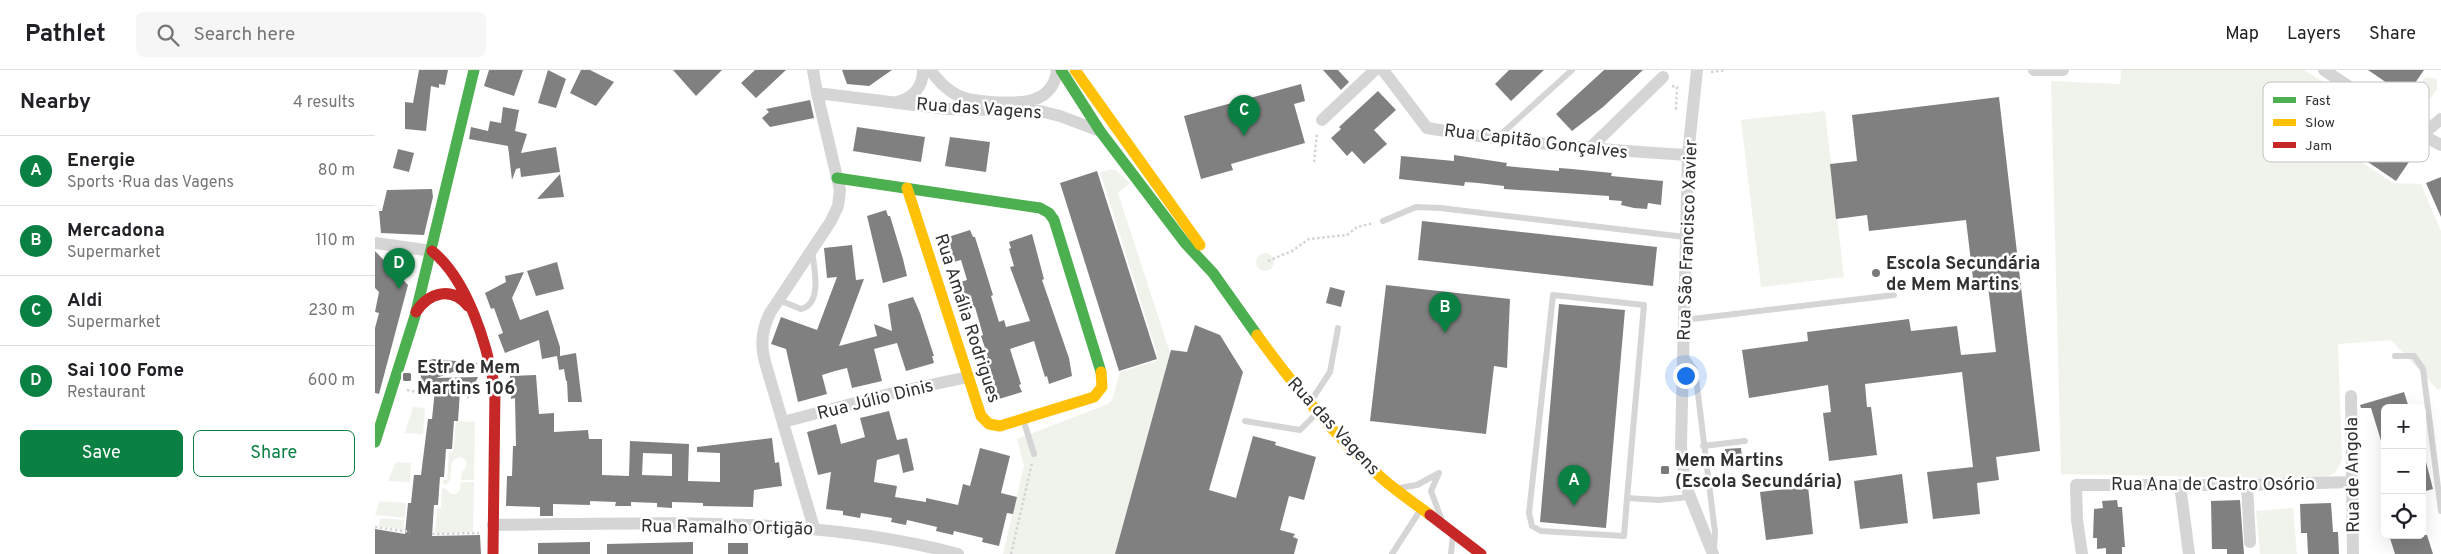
<!DOCTYPE html>
<meta charset="utf-8">
<style>
:root{--surface:#fff;--page:#f6f6f6;--text:#202124;--muted:#757577;--line:#e0e0e0;--accent:#0b8043}
body{margin:0;font-family:Overpass,sans-serif;background:var(--page);color:var(--text)}
.controls{position:absolute;right:15px;bottom:15px;display:grid;overflow:hidden;border-radius:8px;box-shadow:0 5px 20px #0002}
.controls button{width:45px;height:45px;display:grid;place-items:center;padding:0;border:0;border-bottom:1px solid var(--line);background:var(--surface);color:var(--text);font:25px sans-serif}
.you{position:absolute;left:1310px;top:305px;width:18px;height:18px;margin:-12px;border:4px solid #fff;border-radius:50%;background:#1a73e8;box-shadow:0 0 0 8px #1a73e833}
.badge{display:grid;place-items:center;width:32px;height:32px;border-radius:50%;background:var(--accent);color:#fff;font-size:16px;font-weight:700}
.pin{position:absolute;translate:-50% -41px;filter:drop-shadow(0 1px 2px #0008)}
.pin::after{content:'';position:absolute;top:26px;width:18px;height:15px;background:inherit;clip-path:polygon(0 0,100% 0,50% 100%)}
.list{margin:0;padding:0;list-style:none}
h2{display:flex;justify-content:space-between;align-items:center;height:65px;margin:0;padding:0 20px;font-size:21px}
h2 small{font-size:16px;font-weight:400;color:var(--muted)}
.list li{display:grid;grid-template-columns:32px 1fr auto;gap:15px;align-items:center;box-sizing:border-box;height:70px;padding:0 20px;border-top:1px solid var(--line)}
.list b{display:block;font-size:19px;white-space:nowrap}
.list p{margin:0;font-size:16px;white-space:nowrap;color:var(--muted)}
.list em{font-size:16px;font-style:normal;color:var(--muted)}
.actions{display:flex;gap:10px;padding:15px 20px}
.actions a{flex:1;padding:11px 0;border:1px solid var(--accent);border-radius:8px;text-align:center;font-size:18px;color:var(--accent)}
.actions .main{background:var(--accent);color:#fff}
.icon{flex:none;width:28px;height:28px;fill:none;stroke:currentColor;stroke-width:2;stroke-linecap:round;stroke-linejoin:round}
.map{position:relative;flex:none;width:2066px;height:484px;overflow:hidden}
header{display:flex;align-items:center;gap:30px;box-sizing:border-box;height:70px;padding:0 25px;background:var(--surface);border-bottom:1px solid var(--line)}
header strong{font-size:24px}
nav{display:flex;gap:28px;margin-inline-start:auto;font-size:18px}
.search{width:350px;height:45px;background:var(--page);display:flex;align-items:center;gap:12px;box-sizing:border-box;padding:0 18px;border-radius:8px;color:var(--muted);font-size:19px}
main{display:flex}
aside{flex:1;background:var(--surface)}
.map>svg:first-child{display:block}
.green{fill:#f0f3ec}
.building{fill:#808080;fill-rule:evenodd}
.lines{fill:none;stroke-linecap:round;stroke-linejoin:round}
.path{stroke:#d4d4d4;stroke-width:2.5;stroke-dasharray:2.5 2.5;stroke-linecap:butt}
.lane{stroke:#d5d5d5;stroke-width:6}
.street{stroke:#d5d5d5;stroke-width:12}
.fast{stroke:#4caf50;stroke-width:11}
.slow{stroke:#ffc107;stroke-width:11}
.jam{stroke:#c62828;stroke-width:11}
.poi-dot{fill:#797979;stroke:#fff;stroke-width:2}
.labels{text-anchor:middle;stroke-width:5;stroke-linejoin:round;paint-order:stroke}
.street-label{font-size:18px;fill:#313131;stroke:#fff}
.poi-label{font-size:18px;font-weight:bold;fill:#313131;stroke:#fff;text-anchor:start}
.key{fill:#fff;stroke:#c1c1c1;stroke-width:1}
.key-label{font-size:14px;fill:#313131}
</style>
<header>
<strong>Pathlet</strong>
<div class="search"><svg class="icon" aria-label="search" viewBox="0 0 24 24"><circle cx="10" cy="10" r="6"/><path d="M15 15l6 6"/></svg>Search here</div>
<nav><a>Map</a><a>Layers</a><a>Share</a></nav>
</header>
<main>
<aside>
<h2>Nearby<small>4 results</small></h2>
<ul class="list">
<li><span class="badge">A</span><div><b>Energie</b><p>Sports · Rua das Vagens</p></div><em>80 m</em></li>
<li><span class="badge">B</span><div><b>Mercadona</b><p>Supermarket</p></div><em>110 m</em></li>
<li><span class="badge">C</span><div><b>Aldi</b><p>Supermarket</p></div><em>230 m</em></li>
<li><span class="badge">D</span><div><b>Sai 100 Fome</b><p>Restaurant</p></div><em>600 m</em></li>
</ul>
<div class="actions"><a class="main">Save</a><a>Share</a></div>
</aside>
<div class="map">
<svg width="2066" height="484" viewBox="0 0 2066 484">
<rect width="100%" height="100%" fill="#fff"/>
<path class="green" d="M1746 0H1929L1970 25V42L1952 69 2018 113 2046 114 2066 161V318L2063 320 2016 270 1963 274 1967 390 1960 403 1945 409 1686 404 1676 11 1745 14Z
M2051 7 2062 9V20L2045 40 2037 30 2044 15Z
M1450 41 1469 207 1386 217 1366 50Z
M739 99 755 113 743 123 795 283 743 474 740 484H628L649 396 642 369 733 334 737 330 745 302 784 290 725 102Z
M881 192a9 9 0 1 1 18 0a9 9 0 1 1-18 0Z
M38 337 50 338 48 364 30 363Z
M81 351 100 352 99 410H86L87 402 90 399 92 393 88 388 83 387 77 392 75 410 71 415 68 414V410H72L74 382H78Z
M21 392 36 393 35 412 13 411Z
M86 412H99L98 462 60 463 62 438H66L67 418 71 419 76 424H81L85 420Z
M5 431 31 433 30 448 0 445Z
M1918 438 1922 484H1885L1881 441Z
M5 448 29 450V460L4 456Z"/>
<path class="building" d="M44 0H73L70 15 64 14V18L56 16 51 61 30 59V32L38 33Z
M114 0H148L139 26 109 16Z
M173 0 191 9 181 38 163 33Z
M206 0H215L239 12 221 36 195 23Z
M298 0H347L321 26Z
M380 0H411L381 28 366 13Z
M467 0H517L494 16 472 14Z
M948 0H963L974 12 966 20Z
M1134 0H1169L1136 31 1120 14Z
M1229 0H1268L1228 37 1197 61 1181 44Z
M1993 0H2049L2031 26Z
M926 14 930 31 919 34 930 73 856 94 858 100 826 109 809 46Z
M1003 21 1021 40 999 60 1012 74 989 94 977 81 972 86 956 68 966 59 964 57Z
M1624 27 1665 381 1621 387 1624 410 1602 413 1605 444 1558 449 1552 402 1598 397 1587 302 1490 314 1492 337H1496L1502 385 1454 391 1448 343 1456 342 1453 315 1374 328 1367 280 1433 271 1432 262 1534 249 1536 261 1582 256 1586 285 1621 282 1613 216 1599 217 1591 150 1494 161 1492 145 1461 149 1455 94 1482 91 1477 45Z
M435 30 439 48 395 57 387 48 394 42 391 39Z
M128 37 144 40 140 61 152 64 146 83 181 77 185 102 146 107 145 98 141 99 137 110 133 76 94 69 96 57 113 61 115 51 126 53Z
M1973 42 2038 86 2021 111 1956 67Z
M482 57 550 67 546 92 478 81Z
M575 67 615 72 611 102 570 96Z
M23 79 39 83 34 102 18 98Z
M1079 85 1132 93 1131 96 1184 101V98L1197 99 1237 103 1236 106 1288 111 1286 135 1273 133 1272 139 1259 138 1246 135 1247 131 1234 130V126L1129 119V116L1103 113 1090 112 1089 116 1024 109 1026 86 1079 91Z
M722 101 782 289 744 301 685 113Z
M185 104 189 127 162 129Z
M2066 107V147L2051 113Z
M57 119 58 127 49 165 6 163 4 141H7L12 120Z
M511 140 513 146H515L528 189 532 206 508 213 492 146Z
M1047 151 1282 177 1278 216 1043 190Z
M595 160 598 167H600L618 225 616 226 624 252 629 250 631 257 655 251 635 197 639 196 634 179 636 178 634 172 657 164 669 209 667 210 694 288 697 306 674 314 672 306 670 307 659 271 635 279 646 314 644 315 647 322 624 329 622 322 619 323 613 302H615L610 287H613L606 266 608 265 600 237 595 239 593 233H591L585 212 592 210 586 190 578 192 573 175H575L573 167Z
M477 175 481 210 489 209 464 276 502 266 499 254 517 261 513 234 538 227 545 243 559 286H557L559 293 531 301 522 273 499 279 507 311 477 318 472 298 460 301 447 305 452 324 423 332 411 279 396 274 406 247 442 260 462 207 452 208 449 178Z
M0 181 33 215 4 324 0 323V258L4 243 0 242 4 222 0 218Z
M182 192 189 219 161 226 152 201Z
M149 202 137 228 145 250 173 240 185 277V286L201 283 207 332H193L192 311H191L189 299 184 300 182 286 167 289 164 270 130 283 123 265 128 263 119 238 116 239 110 223 131 212 130 206Z
M1011 215 1135 229 1132 298 1119 296 1111 364 995 351Z
M955 217 970 221 966 237 951 233Z
M1184 234 1250 240 1231 458 1165 452Z
M820 255 845 265 868 302 834 420 861 428 878 366 901 372 900 375 941 387 929 430 914 426 905 460 920 464 918 467 923 469 919 484H740L796 280 812 282Z
M58 289 103 293 61 308 103 307 94 325 85 321 83 351H79L77 379H71L69 407H65L63 435H59L57 466 105 465 106 484H0V459L30 464 33 433H36L39 405H46L53 349H57L60 319 51 322 42 295Z
M161 305 164 344 179 343V362L213 360 214 369H227V405L254 406 255 371 314 374 313 411 345 412V383L322 382V377L397 368 400 393 404 392 407 416 379 420 378 437 328 436V433L297 432V438L282 437V433L256 432V436H240L241 432 215 431V435L178 434V446H165V437L131 436 132 406H137L138 376H141L140 328 136 329 135 306ZM268 383 297 384V406L267 405Z
M2029 322 2034 338H2010V373L2007 374 1996 338H1986L1985 335Z
M514 341 522 370 532 368 539 400 528 403 524 384 502 390 499 412 522 416 520 427 551 432V428L583 435 588 414 595 416 605 378 635 386 626 423 642 427 638 444 632 443 624 476 607 472 608 468 579 461 578 465 561 461 562 457 532 450 531 455 516 452 517 448 486 443 485 448 468 445V441L451 439 456 402 443 405 432 362 461 354 466 374 490 367 485 348Z
M1366 378 1368 395 1352 397 1350 379Z
M2047 388H2050L2058 419 2047 422Z
M1527 404 1533 453 1485 459 1479 411Z
M1433 416 1438 464 1391 470 1385 422Z
M1742 430 1743 437H1747L1750 477H1747V484H1731V478L1722 479V468H1718L1719 439 1728 438 1727 431Z
M1865 430 1869 484H1852V479H1837L1836 431Z
M1956 433 1958 462H1963L1964 484H1933L1932 463H1926L1925 434Z
M2014 465H2052L2058 484H2020Z
M215 472V484H163V473Z
M318 472V484H232V474Z
M353 473H373V484H353Z"/>
<g class="lines">
<path class="path" d="M1336 2 1351 0
M1297 16 1302 17 1301 39H1304
M939 92 942 63
M893 191 917 181 934 169 972 165 982 157 999 153
M32 320 50 324 62 320
M83 322 95 328 102 311
M0 457 35 462
M57 464 104 463
M636 484 657 393"/>
<path class="lane" d="M1122 68 1197 0
M1008 151 1041 137 1065 138 1310 167
M404 230 426 239C448 234 439 197 437 181
M1309 250 1519 225
M2020 286H2039L2048 299 2066 441
M1311 287 1320 300 1340 462 1339 478
M936 331 955 302 963 258
M648 349 659 384
M870 351 925 360 943 342
M1328 376 1370 371
M1064 403 1056 421 1066 448
M1024 418 1042 415 1064 403
M1252 428 1249 466 1166 461 1157 456 1154 443 1178 225 1269 235 1252 428 1284 430 1314 427
M1017 484 1046 439
M1076 484 1078 464"/>
<path class="street" d="M438 0 442 23 572 39 665 41 685 46 725 61
M555 0C563 10 571 20 584 26 600 33 644 35 660 29 673 25 681 13 682 0
M1008 0 1052 58C1139 73 1225 80 1313 85
M1322 0 1313 85 1306 375 1310 414 1338 484
M1659 0H1688
M1949 0 2047 65 2066 75
M522 32C538 28 548 17 548 0
M947 50 1000 0
M2047 65 2066 49
M1214 79 1288 7
M0 173 57 181
M1976 326 1978 484
M408 352 522 322 593 307
M1805 415 1814 484
M1872 415 1875 472
M118 455C274 454 431 444 583 484
M439 458 390 292C385 275 387 259 395 243L456 151 463 136 465 120 442 23
M1707 484 1702 450 1701 415H1872L1976 412"/>
<path class="fast" d="M686 0 725 61 810 173 838 203 882 265
M462 108 665 138 674 143 679 150 726 302
M0 372 40 246 99 0"/>
<path class="slow" d="M700 0 825 175
M532 118 606 346 614 354 625 356 719 327 727 317 726 302
M882 265C919 316 961 368 1009 410 1023 422 1039 433 1055 445"/>
<path class="jam" d="M57 181C93 210 112 275 120 319L118 484
M41 242C54 222 77 216 93 236
M1055 445 1106 484"/>
</g>
<g class="poi-dot">
<circle cx="1501" cy="203" r="5"/>
<rect x="27" y="302" width="10" height="10" rx="2.5"/>
<rect x="1285" y="395" width="10" height="10" rx="2.5"/>
</g>
<g class="labels">
<g class="street-label">
<text transform="translate(604 38) rotate(4)" y="6">Rua das Vagens</text>
<text transform="translate(1161 71) rotate(7)" y="6">Rua Capitão Gonçalves</text>
<text transform="translate(1312 170) rotate(-88)" y="6">Rua São Francisco Xavier</text>
<text transform="translate(593 248) rotate(72)" y="6">Rua Amália Rodrigues</text>
<text transform="translate(500 329) rotate(-14)" y="6">Rua Júlio Dinis</text>
<text transform="translate(959 356) rotate(47)" y="6">Rua das Vagens</text>
<text transform="translate(1977 405) rotate(-91)" y="6">Rua de Angola</text>
<text x="1838" y="420">Rua Ana de Castro Osório</text>
<text transform="translate(352 457) rotate(1)" y="6">Rua Ramalho Ortigão</text>
</g>
<g class="poi-label">
<text x="1511" y="199">Escola Secundária<tspan x="1511" dy="21">de Mem Martins</tspan></text>
<text x="42" y="303">Estr de Mem<tspan x="42" dy="21">Martins 106</tspan></text>
<text x="1300" y="396">Mem Martins<tspan x="1300" dy="21">(Escola Secundária)</tspan></text>
</g>
</g>
<rect x="1888" y="12" width="166" height="80" rx="8" class="key"/>
<rect x="1898" y="27" width="23" height="6" fill="#4caf50"/>
<rect x="1898" y="49" width="23" height="7" fill="#ffc107"/>
<rect x="1898" y="72" width="23" height="6" fill="#c62828"/>
<g class="key-label">
<text x="1930" y="35">Fast</text>
<text x="1930" y="57">Slow</text>
<text x="1930" y="80">Jam</text>
</g>
</svg>
<div class="controls">
<button>+</button>
<button>−</button>
<button><svg class="icon" aria-label="locate" viewBox="0 0 24 24"><circle cx="12" cy="12" r="6"/><path d="M12 2v4M12 18v4M2 12h4M18 12h4"/></svg></button>
</div>
<div class="you"></div>
<div class="pin badge" style="left:1199px;top:436px">A</div>
<div class="pin badge" style="left:1070px;top:263px">B</div>
<div class="pin badge" style="left:869px;top:66px">C</div>
<div class="pin badge" style="left:24px;top:219px">D</div>
</div>
</main>
